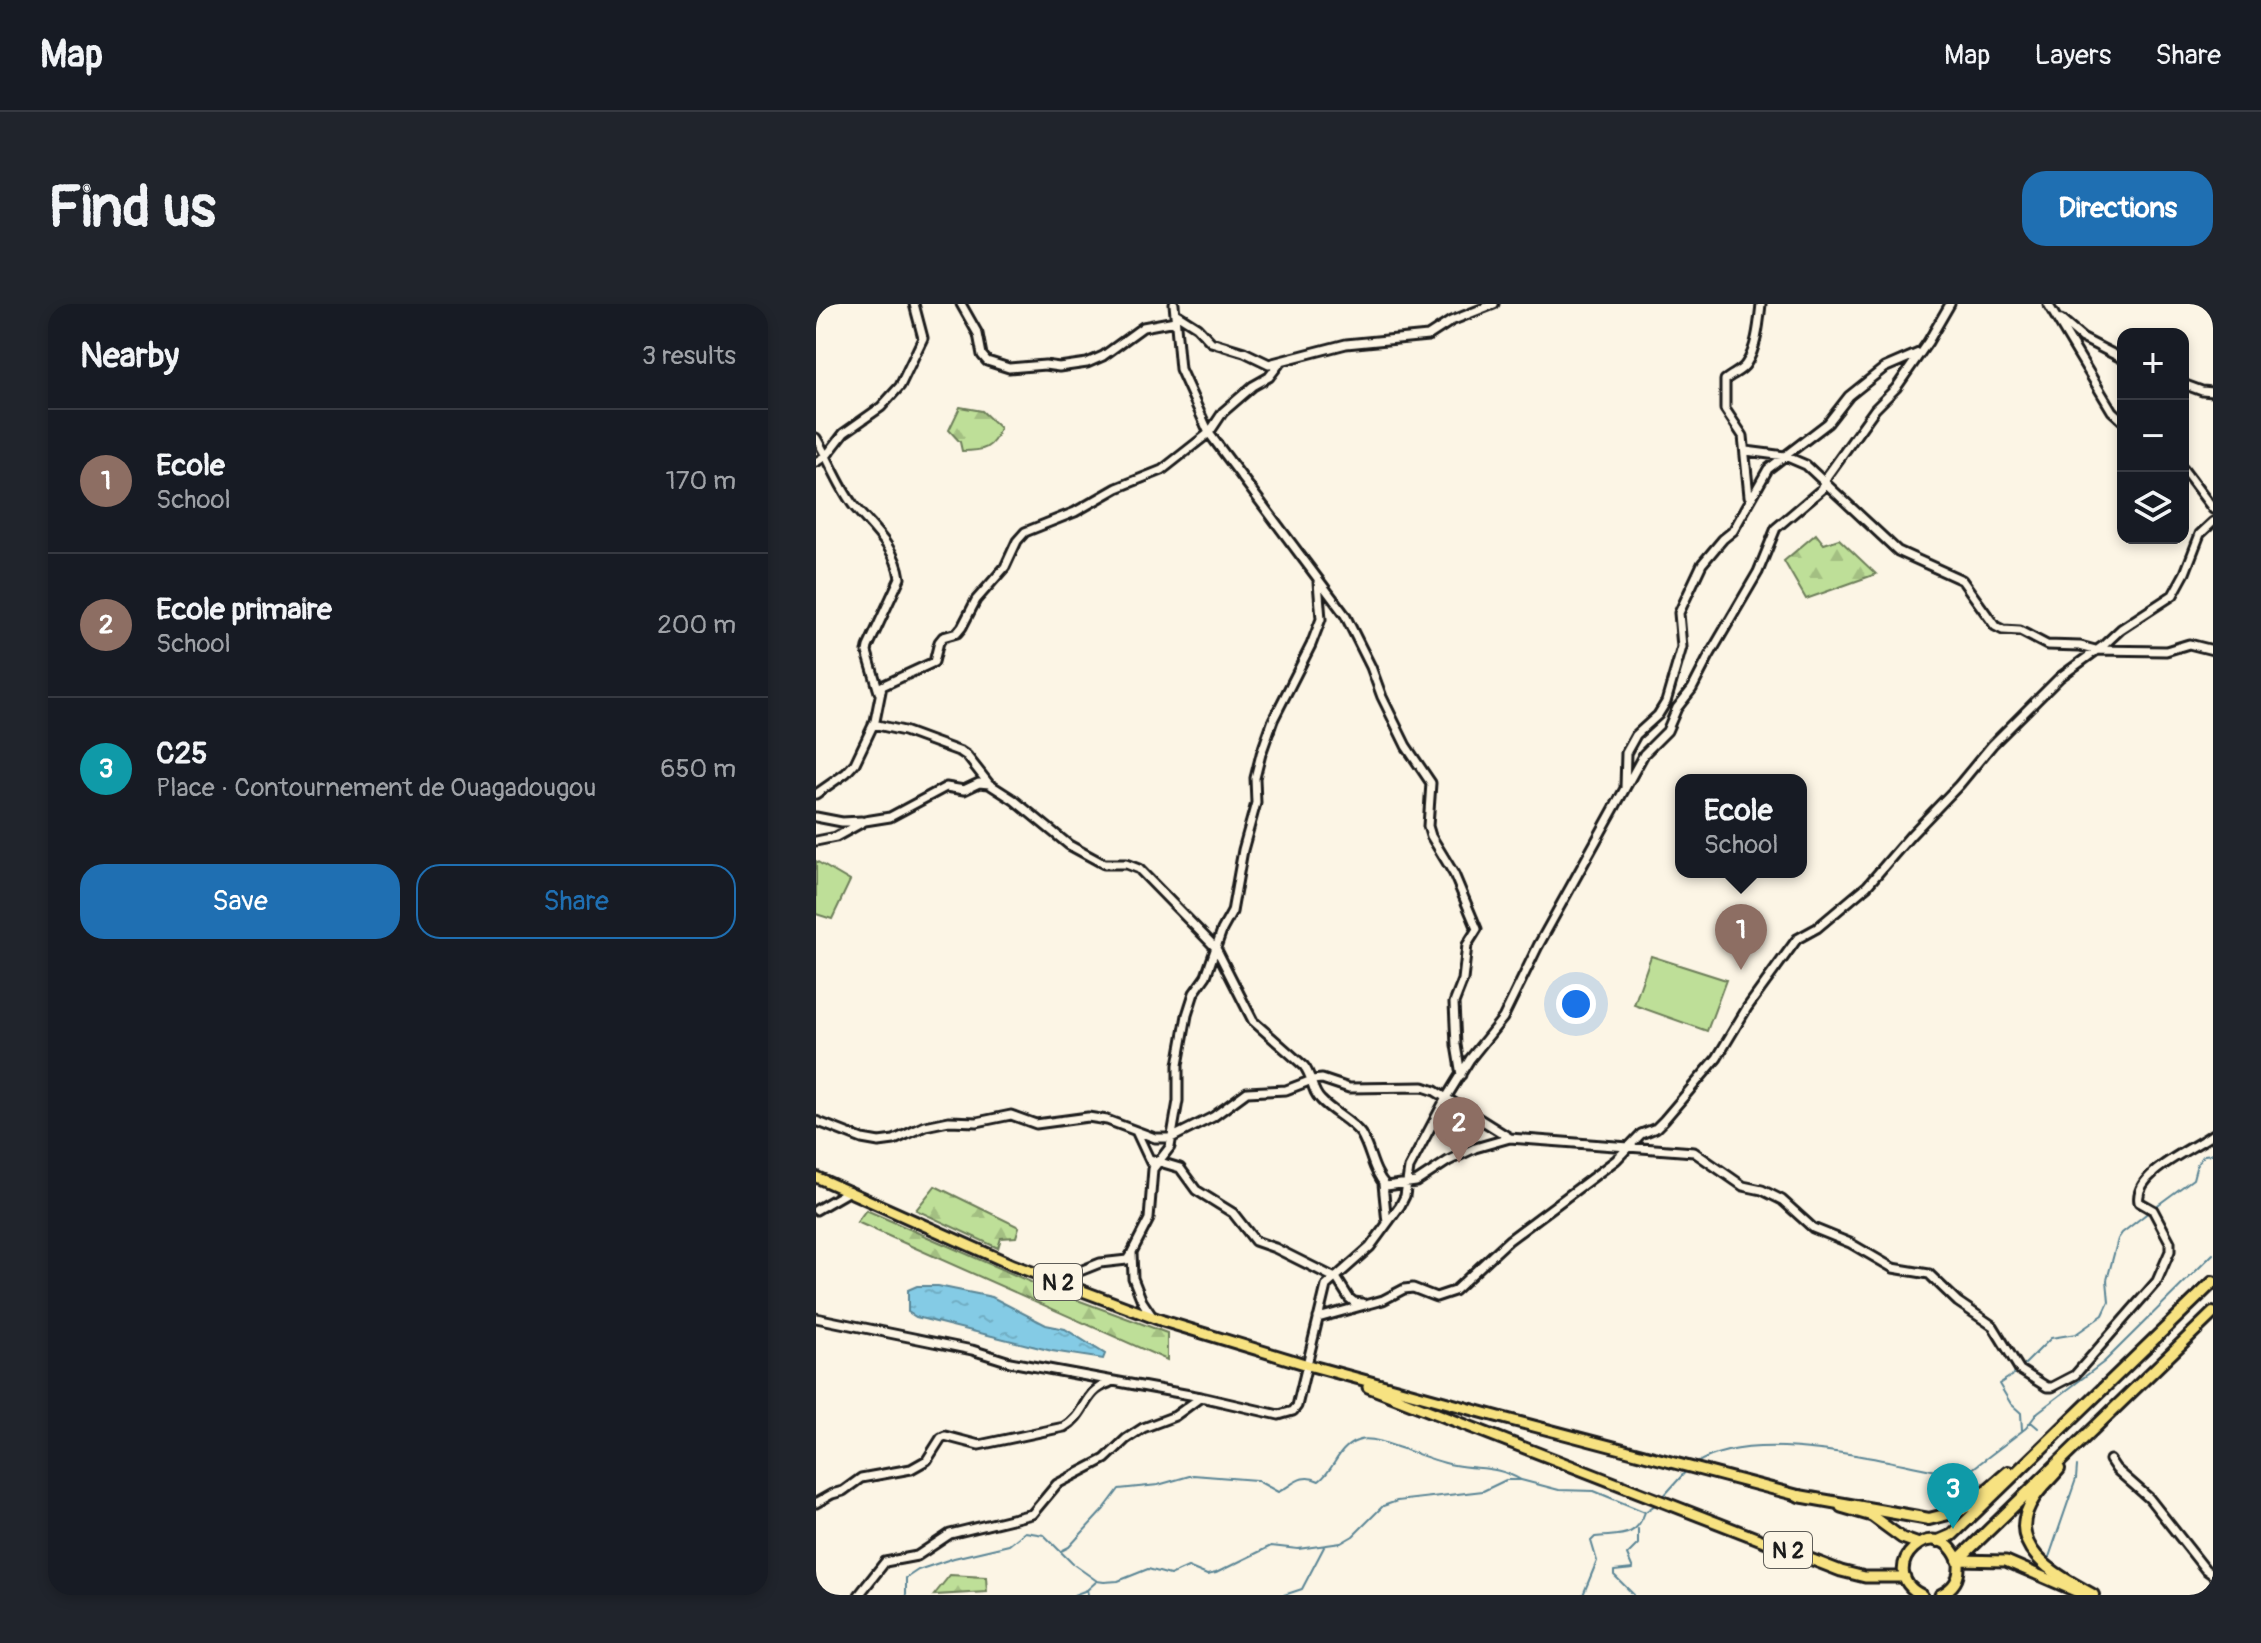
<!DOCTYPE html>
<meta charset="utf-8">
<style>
:root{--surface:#171b24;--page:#20242c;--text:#f1f3f6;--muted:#9ea1a6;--line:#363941;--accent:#1f6fb2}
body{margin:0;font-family:Pangolin,sans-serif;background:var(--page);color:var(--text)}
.controls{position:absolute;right:24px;top:24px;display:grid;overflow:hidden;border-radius:16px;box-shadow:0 4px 12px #0003}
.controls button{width:72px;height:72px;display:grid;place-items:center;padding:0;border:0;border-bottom:2px solid var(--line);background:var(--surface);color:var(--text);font:40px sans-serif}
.you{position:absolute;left:760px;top:700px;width:28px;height:28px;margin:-20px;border:6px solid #fff;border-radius:50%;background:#1a73e8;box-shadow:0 0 0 12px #1a73e833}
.badge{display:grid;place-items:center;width:52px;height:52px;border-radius:50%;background:var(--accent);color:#fff;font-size:26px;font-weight:700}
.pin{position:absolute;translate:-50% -66px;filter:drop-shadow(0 2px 4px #0008)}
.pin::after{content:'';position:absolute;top:42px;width:28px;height:24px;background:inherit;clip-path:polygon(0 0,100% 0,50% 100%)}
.popup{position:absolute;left:859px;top:470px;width:132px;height:104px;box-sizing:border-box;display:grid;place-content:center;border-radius:16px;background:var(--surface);filter:drop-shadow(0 2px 6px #0005);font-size:26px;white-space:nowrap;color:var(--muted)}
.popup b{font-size:30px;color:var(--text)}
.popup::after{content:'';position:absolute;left:50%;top:100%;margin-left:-16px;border:16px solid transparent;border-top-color:var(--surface)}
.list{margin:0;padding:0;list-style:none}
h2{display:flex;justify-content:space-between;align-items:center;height:104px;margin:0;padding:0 32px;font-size:34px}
h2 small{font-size:26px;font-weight:400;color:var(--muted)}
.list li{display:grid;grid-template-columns:52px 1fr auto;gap:24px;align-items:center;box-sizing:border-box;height:144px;padding:0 32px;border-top:2px solid var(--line)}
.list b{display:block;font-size:30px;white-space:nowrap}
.list p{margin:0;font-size:26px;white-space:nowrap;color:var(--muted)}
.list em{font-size:26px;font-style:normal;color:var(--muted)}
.actions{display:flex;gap:16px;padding:24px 32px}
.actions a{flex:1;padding:18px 0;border:2px solid var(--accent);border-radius:24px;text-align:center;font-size:28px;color:var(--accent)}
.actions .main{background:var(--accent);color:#fff}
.icon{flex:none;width:44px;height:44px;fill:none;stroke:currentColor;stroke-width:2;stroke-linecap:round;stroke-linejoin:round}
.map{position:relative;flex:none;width:1397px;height:1291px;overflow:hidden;border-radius:24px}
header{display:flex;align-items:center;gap:48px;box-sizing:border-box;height:112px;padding:0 40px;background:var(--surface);border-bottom:2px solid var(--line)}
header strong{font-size:38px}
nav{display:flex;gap:44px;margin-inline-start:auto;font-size:28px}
.intro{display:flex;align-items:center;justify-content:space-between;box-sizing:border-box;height:192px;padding:0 48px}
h1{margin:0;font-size:56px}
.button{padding:20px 36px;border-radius:24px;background:var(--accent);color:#fff;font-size:28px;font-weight:700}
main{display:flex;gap:48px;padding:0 48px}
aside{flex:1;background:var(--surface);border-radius:24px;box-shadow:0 4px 12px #0003}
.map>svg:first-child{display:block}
.forest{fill:url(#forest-firs);stroke:#6d7e5a;stroke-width:2}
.pitch{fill:#bedf98;stroke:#6d7e5a;stroke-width:2}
.water{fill:url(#water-ripples);stroke:#5a8595;stroke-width:2}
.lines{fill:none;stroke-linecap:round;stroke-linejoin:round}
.stream{stroke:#5a8595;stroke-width:2}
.minor-casing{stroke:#1c1c1c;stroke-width:13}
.major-casing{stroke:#1c1c1c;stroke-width:15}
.highway-casing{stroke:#1c1c1c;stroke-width:16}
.minor{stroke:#fcf5e5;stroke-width:7}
.major{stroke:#f7e281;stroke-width:9}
.highway{stroke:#f7e281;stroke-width:10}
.labels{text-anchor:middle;stroke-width:6;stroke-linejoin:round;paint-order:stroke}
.shield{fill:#fcf5e5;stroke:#5f5d58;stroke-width:2}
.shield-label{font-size:22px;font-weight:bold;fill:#1c1c1c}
</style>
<header>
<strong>Map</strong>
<nav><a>Map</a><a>Layers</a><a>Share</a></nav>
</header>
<div class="intro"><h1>Find us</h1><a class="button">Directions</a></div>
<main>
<aside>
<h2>Nearby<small>3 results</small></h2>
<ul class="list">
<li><span class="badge" style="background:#8d6e63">1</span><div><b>Ecole</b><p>School</p></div><em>170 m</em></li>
<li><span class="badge" style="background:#8d6e63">2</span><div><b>Ecole primaire</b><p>School</p></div><em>200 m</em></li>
<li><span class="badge" style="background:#0f9aa8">3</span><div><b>C25</b><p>Place · Contournement de Ouagadougou</p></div><em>650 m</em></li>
</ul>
<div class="actions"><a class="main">Save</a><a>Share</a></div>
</aside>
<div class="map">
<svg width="1397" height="1291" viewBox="0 0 1397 1291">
<defs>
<pattern id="forest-firs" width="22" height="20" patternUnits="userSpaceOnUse" patternTransform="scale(2)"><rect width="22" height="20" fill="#bedf98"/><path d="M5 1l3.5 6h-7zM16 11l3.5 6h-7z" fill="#a3bf82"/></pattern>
<pattern id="water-ripples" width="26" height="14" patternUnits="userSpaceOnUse" patternTransform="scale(2)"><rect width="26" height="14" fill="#84cbe5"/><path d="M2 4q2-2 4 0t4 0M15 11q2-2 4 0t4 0" fill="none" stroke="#71aec4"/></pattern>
</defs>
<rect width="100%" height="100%" fill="#fcf5e5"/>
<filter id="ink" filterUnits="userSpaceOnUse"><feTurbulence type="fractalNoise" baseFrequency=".0125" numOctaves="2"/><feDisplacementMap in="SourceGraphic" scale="16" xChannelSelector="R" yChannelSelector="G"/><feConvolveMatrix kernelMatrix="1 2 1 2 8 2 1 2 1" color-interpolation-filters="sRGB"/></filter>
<g filter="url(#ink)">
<path class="forest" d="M144 103 166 107 184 124C177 145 167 147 146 147L144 138 133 126Z
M1000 230 1008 240 1023 235 1060 270 990 295 968 257Z
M119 882 203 923 200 933 185 934 182 944 100 906Z
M50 906 226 983 351 1029V1056L41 918Z
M134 1271 170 1273 171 1288 118 1291Z"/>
<path class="pitch" d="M0 557 34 577 16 615 0 610Z
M835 652 910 676 891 727 818 701Z"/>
<path class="water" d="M101 982H122L176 993 230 1021 249 1025 289 1050 287 1055 236 1047 100 1013 92 1008V986Z"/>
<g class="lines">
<path class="stream" d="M1339 903 1377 875 1381 860 1388 851 1397 850
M1206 1063 1235 1034 1260 1030 1287 1011 1293 998 1291 976 1302 935 1306 929 1334 907
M1201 1068 1183 1080 1195 1100 1205 1109 1206 1126
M1215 1118 1222 1124
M879 1160C938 1122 1065 1157 1132 1169L1155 1166 1210 1124 1222 1108 1288 1058 1397 950
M846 1194 871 1166
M245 1247 253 1243 288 1205 303 1185 342 1181 377 1171 440 1176 462 1188C477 1181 485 1168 503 1177 519 1165 521 1144 541 1137 552 1132 568 1139 578 1142 595 1147 623 1159 638 1161 665 1166 679 1161 705 1176
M1232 1256 1260 1175 1261 1162
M90 1291V1274L102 1266 138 1254 193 1241 209 1228 228 1231 257 1260 281 1277 288 1278 302 1277 332 1265 354 1271 372 1263 391 1271 400 1269 455 1242 482 1245 525 1239 537 1232 567 1202 581 1197 667 1187 690 1176H705L743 1186 778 1187 829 1208 842 1199
M258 1291 271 1286
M272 1291 271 1286 281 1277
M468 1291 486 1285 508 1243
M767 1291 781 1257 775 1237 779 1233C804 1230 820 1235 829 1208
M818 1291 798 1271V1267L817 1265 811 1251 822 1240V1225"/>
<g class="minor-casing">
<path id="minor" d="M145 0 162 30 166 51 171 57 193 64 229 61 243 63 271 59 287 52 327 23 359 17
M358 0 364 65 393 129 529 311 555 363 566 393 590 442 615 479 612 522 615 532 638 570 661 625 651 641 647 676 638 699 640 741 645 771
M1232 0 1296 107 1307 117
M359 9 381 23 395 38 428 48 453 60 530 40 612 32 635 17 678 0
M1245 16 1266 34 1307 55
M1367 80 1386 87 1397 88
M0 134C13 155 22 181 37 201 55 223 80 243 84 274L52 343 51 348 63 388
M930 147 969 152 990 161 1082 247 1146 276 1179 322 1187 326 1204 327 1231 341 1264 342 1279 346 1350 347 1373 340 1397 346
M0 158 11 151 28 129 65 103 84 82 107 34 98 0
M1367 165 1397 205
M933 192 927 132 909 105V76C916 70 926 67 930 60 941 44 943 18 945 0
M57 420 88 427 145 448 151 452 173 480 198 496 253 541 288 560H310L323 565 400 644 437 717 488 762C497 773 495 787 505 796 516 808 536 817 545 830 555 846 556 867 570 882L600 878 632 857 659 844 694 834 878 848 927 882 946 886 966 896 997 924 1034 939 1077 964 1113 970 1142 998 1177 1022 1204 1066 1231 1083H1236L1259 1071 1341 977 1354 947V938L1337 906 1323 898C1317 869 1377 845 1397 830
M809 484 810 449 820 431 842 411 850 398 866 343 863 309 886 260 907 235 917 227 952 165 1012 119 1033 92 1068 64 1105 48
M0 490 30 469 39 459 59 417 66 382 118 358 123 338 127 333 141 329 146 323 160 296 189 263 201 237 209 228 259 208 301 184 346 166 393 129 407 108 437 82 453 73 463 60
M0 513 26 518 45 517
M0 537 20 533 49 517 74 513 130 483 148 486 163 479 173 480
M0 817 46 835 63 838 78 836 109 822 133 817 161 818 195 811 220 820 272 813 291 816 339 834H355L397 813 431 788 470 786 496 776 506 775 533 784 607 783 619 787 694 834
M321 829 335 859
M334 855 364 864 380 886 417 909 439 937 459 944 521 975 533 994 538 998 546 999
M567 880 571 919
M0 906 33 887
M239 977 284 959 311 956 315 950
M336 1012 326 997 317 974 316 948 333 915 337 865 354 843 362 797V761L371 711 378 689 390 672 406 626 416 608 427 546 440 499 439 474 445 450 457 416 495 341 505 315 502 278
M0 1014 156 1046 194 1058 385 1093 463 1111 477 1107 481 1102 510 982 554 943 584 902 589 892 593 864 630 794 654 755 687 714 722 642 828 450 851 427 861 404 876 385 893 352 942 268 960 224 1006 185 1011 172 1059 105 1080 84 1112 38 1134 0
M502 1014 567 996 588 985 597 984 620 993 638 987 693 936 800 856 825 830 840 824 848 816 901 754 931 704 981 635 1001 624 1051 582 1095 531 1143 481 1176 441 1244 373 1288 341 1305 325 1357 291 1369 269 1384 230 1397 218
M1294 1156 1300 1165 1333 1194 1389 1265 1397 1271
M0 1199 16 1190 27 1187 45 1174 95 1165 111 1156 125 1134 129 1132 163 1141 248 1123C270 1111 267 1087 293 1079
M43 1291 69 1258 101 1252 134 1230 216 1210 241 1180 289 1155 310 1135 327 1124 359 1112 385 1093"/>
</g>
<g class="major-casing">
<path id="major" d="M0 873 197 961 347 1017 492 1061 691 1115 988 1193
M552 1083 1025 1267 1049 1273H1089
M1025 1203 1056 1212 1086 1234 1103 1240
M1142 1256 1190 1257 1269 1291
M1106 1291C1055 1266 1122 1202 1143 1259 1144 1275 1138 1284 1124 1291"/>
</g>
<g class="highway-casing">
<path id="highway" d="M1243 1165C1235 1175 1225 1183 1218 1194 1185 1243 1242 1272 1277 1291
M983 1192 1113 1215 1140 1208 1152 1202 1192 1168
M1122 1237 1136 1231 1397 978
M1142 1256 1397 1009"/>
</g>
<use href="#minor" class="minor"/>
<use href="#major" class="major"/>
<use href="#highway" class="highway"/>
</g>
</g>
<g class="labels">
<g class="shield">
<rect x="218" y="960" width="48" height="36" rx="6"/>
<rect x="948" y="1228" width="48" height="36" rx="6"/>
</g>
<g class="shield-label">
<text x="242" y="986">N 2</text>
<text x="972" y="1254">N 2</text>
</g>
</g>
</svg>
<div class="controls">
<button>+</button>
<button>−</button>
<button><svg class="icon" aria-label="layers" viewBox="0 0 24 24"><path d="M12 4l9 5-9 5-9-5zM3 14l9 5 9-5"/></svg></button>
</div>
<div class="you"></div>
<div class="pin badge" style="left:925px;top:666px;background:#8d6e63">1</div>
<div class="popup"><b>Ecole</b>School</div>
<div class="pin badge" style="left:643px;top:859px;background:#8d6e63">2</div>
<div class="pin badge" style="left:1137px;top:1225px;background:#0f9aa8">3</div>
</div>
</main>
